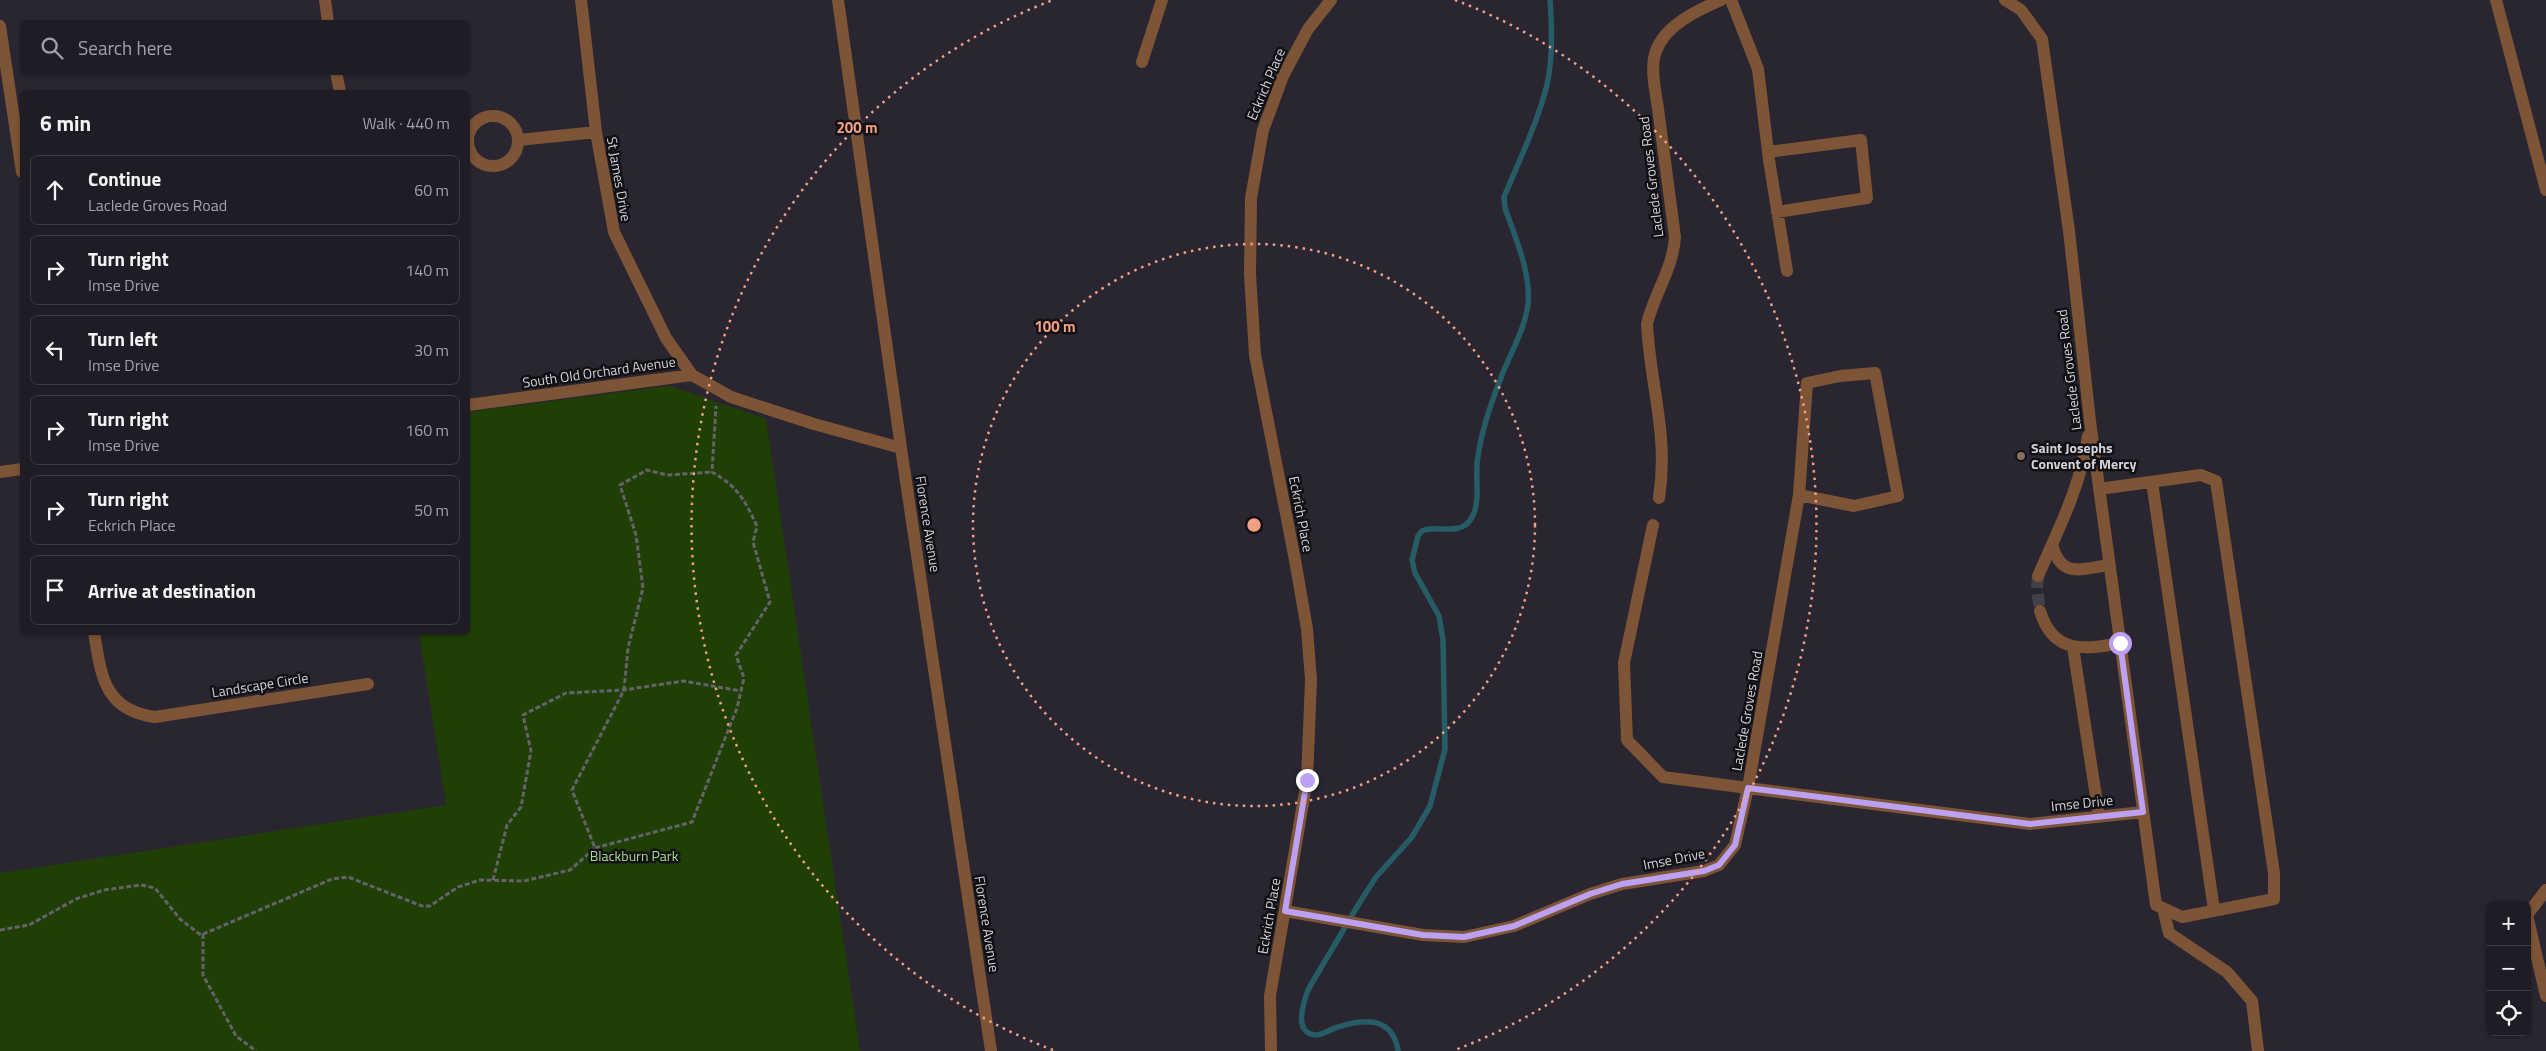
<!DOCTYPE html>
<meta charset="utf-8">
<style>
:root{--surface:#1f1c25;--page:#27252d;--text:#f1f3f6;--muted:#a1a1a7;--line:#3c3a42}
body{margin:0;font-family:"Titillium Web",sans-serif;background:var(--page);color:var(--text)}
.controls{position:absolute;right:15px;bottom:15px;display:grid;overflow:hidden;border-radius:8px;box-shadow:0 1px 4px #0004}
.controls button{width:45px;height:45px;display:grid;place-items:center;padding:0;border:0;border-bottom:1px solid var(--line);background:var(--surface);color:var(--text);font:25px sans-serif}
.stop{position:absolute;width:15px;height:15px;margin:-11px;border:4px solid #bca0f2;border-radius:50%;background:#fff}
.stop.end{background:#bca0f2;border-color:#fff;box-shadow:0 1px 5px #0008}
.list{margin:0;padding:0;list-style:none}
h2{display:flex;justify-content:space-between;align-items:center;height:65px;margin:0;padding:0 20px;font-size:21px}
h2 small{font-size:16px;font-weight:400;color:var(--muted)}
.list li{display:grid;grid-template-columns:32px 1fr auto;gap:15px;align-items:center;box-sizing:border-box;height:70px;margin:0 10px 10px;padding:0 10px;border:1px solid var(--line);border-radius:8px}
.list b{display:block;font-size:19px;white-space:nowrap}
.list p{margin:0;font-size:16px;white-space:nowrap;color:var(--muted)}
.list em{font-size:16px;font-style:normal;color:var(--muted)}
.icon{flex:none;width:28px;height:28px;fill:none;stroke:currentColor;stroke-width:2;stroke-linecap:round;stroke-linejoin:round}
.map{position:relative;flex:none;width:2546px;height:1051px;overflow:hidden}
.search{position:absolute;background:var(--surface);box-shadow:0 1px 4px #0004;left:20px;top:20px;width:450px;height:55px;display:flex;align-items:center;gap:12px;box-sizing:border-box;padding:0 18px;border-radius:8px;color:var(--muted);font-size:19px}
.panel{position:absolute;background:var(--surface);box-shadow:0 1px 4px #0004;left:20px;top:90px;width:450px;height:545px;border-radius:8px}
.map>svg:first-child{display:block}
.green{fill:#1f3f05}
.lines{fill:none;stroke-linecap:round;stroke-linejoin:round}
.stream{stroke:#265c65;stroke-width:5.5}
.minor-tunnel{stroke:#43404a;stroke-width:12;stroke-dasharray:12 6;stroke-linecap:butt}
.path{stroke:#65626c;stroke-width:3;stroke-dasharray:5 2.5;stroke-linecap:butt}
.minor{stroke:#7d5435;stroke-width:12}
.route{stroke:#bca0f2;stroke-width:6}
.ring{fill:none;stroke:#f2a081;stroke-width:2.5;stroke-dasharray:2.5 5}
.education-dot{fill:#8d6e63;stroke:#111015;stroke-width:2}
.labels{text-anchor:middle;stroke-width:5;stroke-linejoin:round;paint-order:stroke}
.street-label{font-size:14px;fill:#d4d2d9;stroke:#111015}
.poi-label{font-size:14px;font-weight:bold;fill:#d4d2d9;stroke:#111015;text-anchor:start}
.park-label{font-size:14px;fill:#a6dd87;stroke:#111015}
.centre{fill:#f2a081;stroke:#111015;stroke-width:2.5}
.ring-label{font-size:15px;text-anchor:middle;font-weight:bold;fill:#f2a081;stroke:#111015;stroke-width:5;stroke-linejoin:round;paint-order:stroke}
</style>
<div class="map">
<svg width="2546" height="1051" viewBox="0 0 2546 1051">
<rect width="100%" height="100%" fill="#292631"/>
<path class="green" d="M670 386 766 419 860 1051H0V873L446 805 419 633 468 632V412Z"/>
<g class="lines">
<path class="stream" d="M1398 1051C1393 1017 1365 1018 1338 1027 1331 1029 1322 1035 1316 1035 1292 1034 1304 1000 1309 988L1360 902 1376 877 1412 837 1430 806 1445 749 1443 640 1439 616 1415 573 1412 560 1418 536 1422 531C1438 524 1459 537 1471 519 1482 502 1474 475 1478 456 1482 429 1492 400 1502 375 1511 352 1525 329 1528 304 1531 272 1515 237 1505 208L1504 197C1519 161 1537 124 1547 85 1553 59 1552 27 1550 0"/>
<path class="minor-tunnel" d="M2038 576 2037 588 2040 611"/>
<path class="path" d="M595 848 692 822 737 708 744 678 736 655 770 602 753 542 757 526C744 499 738 487 712 472L716 406
M493 880 507 825 521 807 531 751 523 715 566 693 624 690 683 681 741 691
M0 930 29 925 76 899 104 890 141 885 155 888 180 919 201 935 332 879 348 877 422 906H430L458 887 480 880 524 881 570 870 595 848 572 790 624 690 628 648 643 588 636 535 620 485 647 470 667 475 712 472
M203 934V975L236 1036 256 1051"/>
<path class="minor" d="M325 0 328 22
M581 0 596 132 614 232 666 338 692 375
M838 0 901 448 991 1051
M1731 0 1758 69 1769 160 1787 271
M2005 0 2021 10 2042 39 2069 231 2090 421 2156 905 2182 917 2274 899V873L2216 481 2201 475 2099 489
M2496 0 2546 190
M0 26 22 172
M1142 62 1162 0
M336 72 340 92
M468 141a25 25 0 1 1 50 0a25 25 0 1 1-50 0Z
M519 140 596 132
M1768 152 1861 140 1867 198 1777 212
M468 405 692 375 731 397 814 424 901 448
M0 472 22 469
M2152 482 2214 910
M1659 498C1669 435 1650 385 1647 324 1654 294 1673 269 1675 237 1670 197 1664 156 1659 116 1657 97 1649 69 1656 51 1665 25 1698 10 1721 0
M1653 525 1624 663 1627 740 1663 777 1748 788 1799 495 1854 506 1898 496 1875 373 1840 376 1807 383 1799 495
M2052 544C2061 579 2080 569 2109 565
M2038 576C2059 528 2080 488 2088 436
M2040 611C2053 654 2084 650 2120 643
M94 632C101 676 104 710 155 717L368 684
M2073 647 2099 816
M2546 890 2527 915 2546 996
M2163 908 2169 933 2227 972 2252 1001 2258 1051
M1285 911 1423 935 1464 937 1514 926 1590 894 1622 884 1704 871 1719 865 1735 845 1748 788 2030 824 2143 812
M1271 1051 1270 996 1307 780 1311 680 1307 629 1295 560 1255 355 1250 274 1251 198 1263 130 1283 76 1308 29 1331 0"/>
</g>
<g class="lines">
<path class="route" d="M1307 780 1285 911 1423 935 1464 937 1514 926 1590 894 1622 884 1704 871 1719 865 1735 845 1748 788 2030 824 2143 812 2120 643"/>
</g>
<g class="ring">
<circle cx="1254" cy="525" r="281"/>
<path d="M1053 1050A562 562 0 0 1 1053 0M1455 0A562 562 0 0 1 1455 1050"/>
</g>
<circle class="education-dot" cx="2021" cy="456" r="5"/>
<g class="labels">
<g class="street-label">
<text transform="translate(1266 84) rotate(-67)" y="5">Eckrich Place</text>
<text transform="translate(1651 177) rotate(-97)" y="5">Laclede Groves Road</text>
<text transform="translate(619 179) rotate(80)" y="5">St James Drive</text>
<text transform="translate(2069 370) rotate(-97)" y="5">Laclede Groves Road</text>
<text transform="translate(599 372) rotate(-8)" y="5">South Old Orchard Avenue</text>
<text transform="translate(1301 514) rotate(79)" y="5">Eckrich Place</text>
<text transform="translate(928 524) rotate(81)" y="5">Florence Avenue</text>
<text transform="translate(260 685) rotate(-9)" y="5">Landscape Circle</text>
<text transform="translate(1747 711) rotate(-80)" y="5">Laclede Groves Road</text>
<text transform="translate(2082 803) rotate(-6)" y="5">Imse Drive</text>
<text transform="translate(1674 859) rotate(-11)" y="5">Imse Drive</text>
<text transform="translate(1269 916) rotate(-80)" y="5">Eckrich Place</text>
<text transform="translate(987 924) rotate(81)" y="5">Florence Avenue</text>
</g>
<g class="poi-label">
<text x="2031" y="453">Saint Josephs<tspan x="2031" dy="16">Convent of Mercy</tspan></text>
</g>
<g class="park-label">
<text x="634" y="861">Blackburn Park</text>
</g>
</g>
<circle cx="1254" cy="525" r="8" class="centre"/>
<g class="ring-label">
<text x="857" y="133">200 m</text>
<text x="1055" y="332">100 m</text>
</g>
</svg>
<div class="controls">
<button>+</button>
<button>−</button>
<button><svg class="icon" aria-label="locate" viewBox="0 0 24 24"><circle cx="12" cy="12" r="6"/><path d="M12 2v4M12 18v4M2 12h4M18 12h4"/></svg></button>
</div>
<div class="stop" style="left:2120px;top:643px"></div>
<div class="stop end" style="left:1307px;top:780px"></div>
<div class="search"><svg class="icon" aria-label="search" viewBox="0 0 24 24"><circle cx="10" cy="10" r="6"/><path d="M15 15l6 6"/></svg>Search here</div>
<section class="panel">
<h2>6 min<small>Walk · 440 m</small></h2>
<ul class="list">
<li><svg class="icon" aria-label="ahead" viewBox="0 0 24 24"><path d="M12 20V5M6 11l6-6 6 6"/></svg><div><b>Continue</b><p>Laclede Groves Road</p></div><em>60 m</em></li>
<li><svg class="icon" aria-label="right" viewBox="0 0 24 24"><path d="M7 20v-9h11M14 6l5 5-5 5"/></svg><div><b>Turn right</b><p>Imse Drive</p></div><em>140 m</em></li>
<li><svg class="icon" aria-label="left" viewBox="0 0 24 24"><path d="M17 20v-9H6M10 6l-5 5 5 5"/></svg><div><b>Turn left</b><p>Imse Drive</p></div><em>30 m</em></li>
<li><svg class="icon" aria-label="right" viewBox="0 0 24 24"><path d="M7 20v-9h11M14 6l5 5-5 5"/></svg><div><b>Turn right</b><p>Imse Drive</p></div><em>160 m</em></li>
<li><svg class="icon" aria-label="right" viewBox="0 0 24 24"><path d="M7 20v-9h11M14 6l5 5-5 5"/></svg><div><b>Turn right</b><p>Eckrich Place</p></div><em>50 m</em></li>
<li><svg class="icon" aria-label="arrive" viewBox="0 0 24 24"><path d="M6 21V4h12l-3 4 3 4H6"/></svg><div><b>Arrive at destination</b></div></li>
</ul>
</section>
</div>
